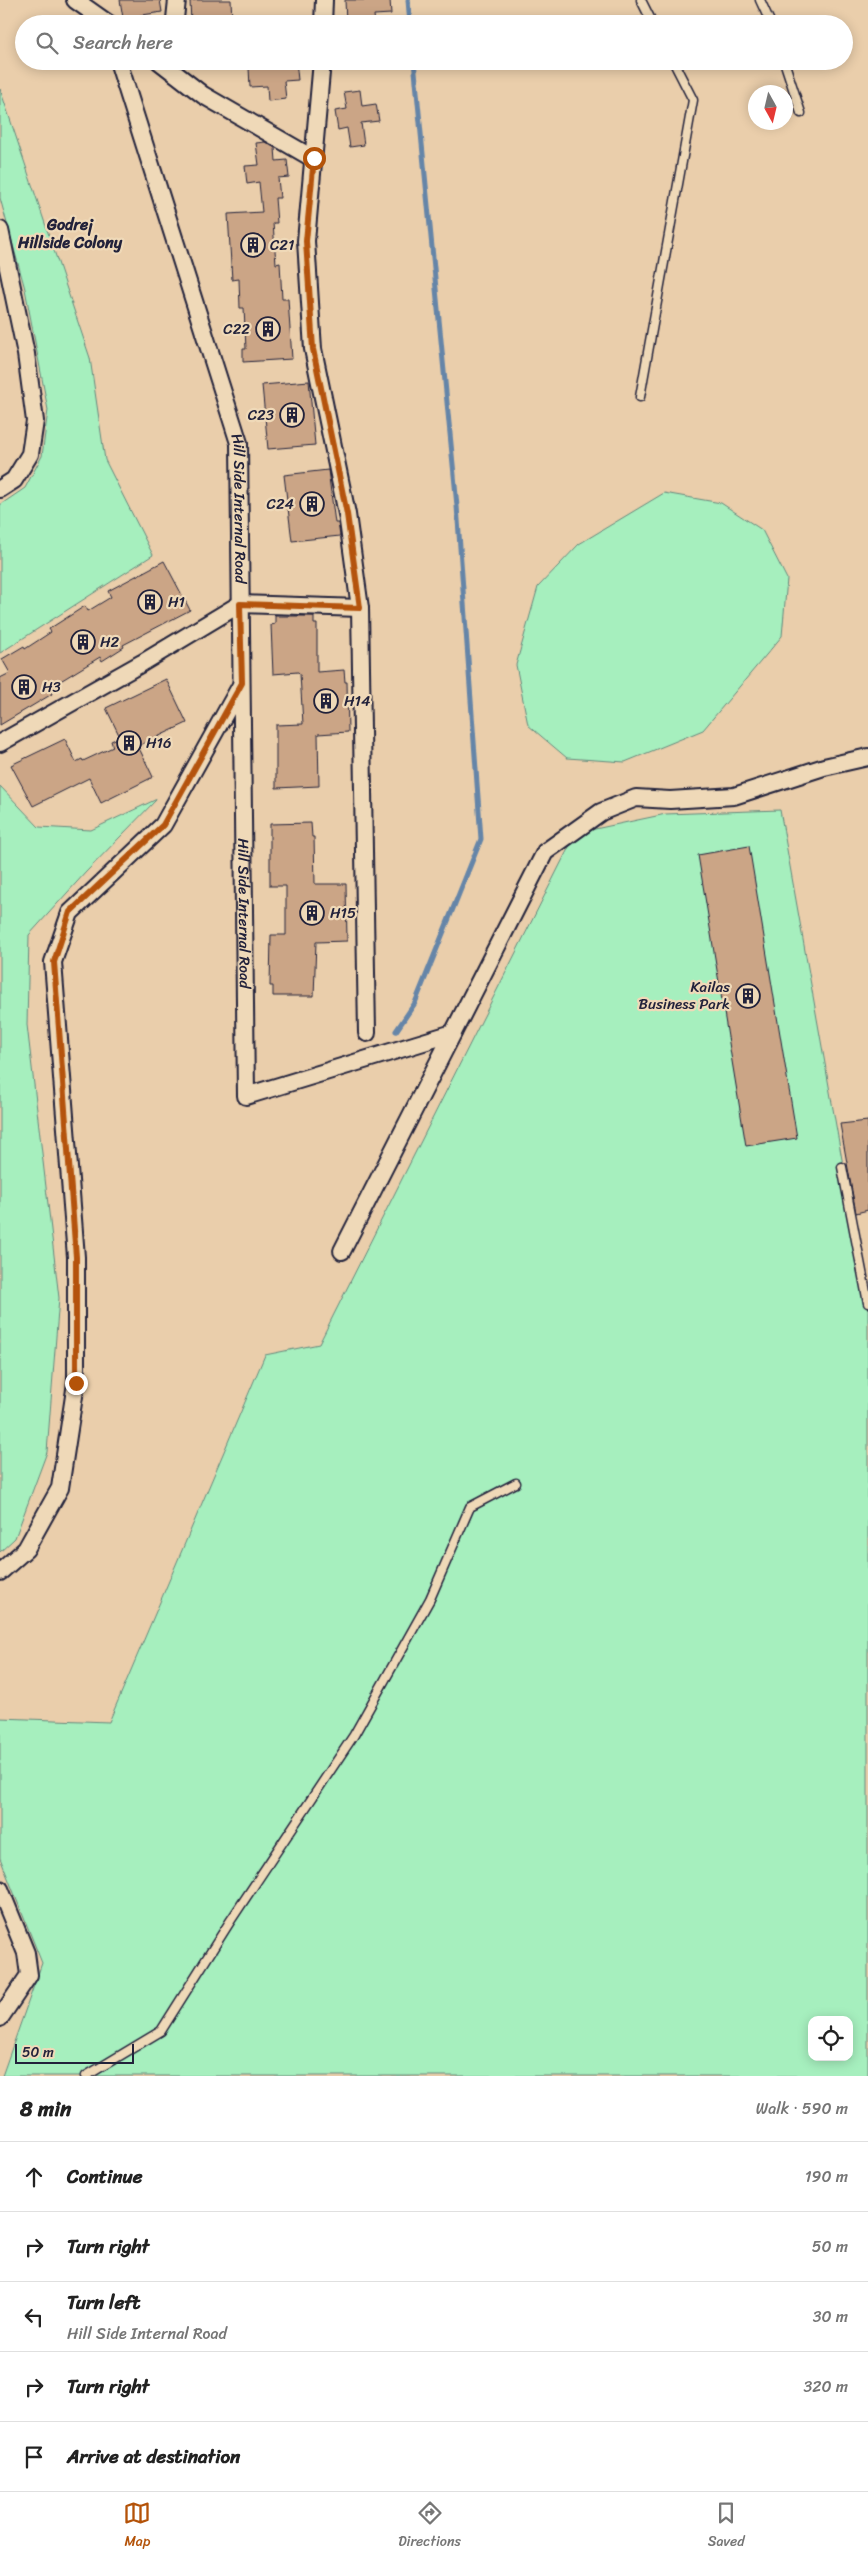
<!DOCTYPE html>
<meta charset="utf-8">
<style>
:root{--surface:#fff;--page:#f2f2f2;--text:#222;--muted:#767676;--line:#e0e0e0;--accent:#b45309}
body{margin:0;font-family:Sriracha,sans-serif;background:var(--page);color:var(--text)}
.controls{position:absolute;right:15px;bottom:15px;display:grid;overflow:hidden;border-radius:10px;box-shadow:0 2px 12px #0003}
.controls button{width:45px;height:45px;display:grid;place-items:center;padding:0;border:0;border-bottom:1px solid var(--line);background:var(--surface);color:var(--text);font:25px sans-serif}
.compass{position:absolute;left:748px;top:85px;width:45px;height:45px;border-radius:50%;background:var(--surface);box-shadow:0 2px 12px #0003;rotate:172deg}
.scale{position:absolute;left:15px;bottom:12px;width:119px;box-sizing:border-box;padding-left:5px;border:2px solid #22223b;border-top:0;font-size:14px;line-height:18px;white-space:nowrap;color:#22223b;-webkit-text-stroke:4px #efd9b8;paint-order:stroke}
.stop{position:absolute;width:15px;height:15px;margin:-11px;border:4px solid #b45309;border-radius:50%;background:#fff}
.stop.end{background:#b45309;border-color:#fff;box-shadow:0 1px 5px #0008}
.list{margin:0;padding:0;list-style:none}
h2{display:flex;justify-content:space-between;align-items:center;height:65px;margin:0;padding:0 20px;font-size:21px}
h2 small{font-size:16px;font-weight:400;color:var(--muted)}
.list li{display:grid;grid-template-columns:32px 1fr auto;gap:15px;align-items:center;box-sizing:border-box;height:70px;padding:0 20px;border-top:1px solid var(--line)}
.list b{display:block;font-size:19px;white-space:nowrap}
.list p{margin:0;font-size:16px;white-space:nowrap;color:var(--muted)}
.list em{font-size:16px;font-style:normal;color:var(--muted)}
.icon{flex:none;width:28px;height:28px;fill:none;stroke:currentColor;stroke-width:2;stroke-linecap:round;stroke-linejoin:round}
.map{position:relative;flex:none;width:868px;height:2076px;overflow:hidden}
.search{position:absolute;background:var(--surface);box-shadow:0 2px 12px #0003;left:15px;right:15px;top:15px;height:55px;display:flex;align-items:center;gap:12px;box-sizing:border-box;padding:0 18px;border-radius:28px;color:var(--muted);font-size:19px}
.sheet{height:415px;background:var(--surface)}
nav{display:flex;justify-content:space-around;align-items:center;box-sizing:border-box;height:70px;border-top:1px solid var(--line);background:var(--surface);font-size:14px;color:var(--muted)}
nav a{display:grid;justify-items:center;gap:2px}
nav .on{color:var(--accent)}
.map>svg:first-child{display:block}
.green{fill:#a6efbe;stroke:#64887c;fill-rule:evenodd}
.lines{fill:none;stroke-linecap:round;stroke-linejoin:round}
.stream{stroke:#6585a8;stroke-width:5}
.building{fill:#cba586;stroke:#22223b}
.service-casing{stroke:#22223b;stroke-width:11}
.minor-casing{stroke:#22223b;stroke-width:20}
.service{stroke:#efd9b8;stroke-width:8}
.minor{stroke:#efd9b8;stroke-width:16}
.route{stroke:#b45309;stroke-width:6}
.labels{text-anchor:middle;stroke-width:4.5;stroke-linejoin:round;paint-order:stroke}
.poi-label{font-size:15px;fill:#22223b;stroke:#efd9b8;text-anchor:start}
.street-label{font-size:15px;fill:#22223b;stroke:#efd9b8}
.neighbourhood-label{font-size:16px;font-weight:bold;fill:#22223b;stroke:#efd9b8}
</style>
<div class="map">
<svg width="868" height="2076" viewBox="0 0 868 2076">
<rect width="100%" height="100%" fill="#eaceab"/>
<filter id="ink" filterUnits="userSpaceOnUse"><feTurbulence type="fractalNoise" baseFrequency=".02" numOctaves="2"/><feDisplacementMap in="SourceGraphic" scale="10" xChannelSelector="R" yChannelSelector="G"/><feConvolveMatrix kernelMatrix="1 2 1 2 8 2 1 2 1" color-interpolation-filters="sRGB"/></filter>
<g filter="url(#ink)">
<path class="green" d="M0 89 90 358 105 460 153 555 0 653V505L25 488 42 456 48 410 25 289 0 198Z
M664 493 721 503 762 530 787 579 782 636 703 730 625 762 567 758 528 725 516 665 538 587 579 544Z
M0 786 39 827 91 830 157 799 86 872 29 935 27 1025 59 1298 47 1452 15 1538 0 1552Z
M780 810 868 1306V2076H2L42 1963 0 1858V1718L109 1722 265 1355 319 1344 576 833 666 814ZM812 2020H849V2057H812Z"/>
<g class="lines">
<path class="stream" d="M408 0 410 24
M396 1031 415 1003 481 839 457 506 414 61"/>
</g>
<path class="building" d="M120 0H160L162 12 123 18Z
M196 0H231L232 21 191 23 190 1Z
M345 0H390L391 14 374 15 375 24 346 22Z
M262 61H296L298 80 284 81 286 99 268 101 267 86 250 87 249 68 263 67Z
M360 90 362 106 376 104 379 121 361 123 364 145 350 147 347 128 338 130 335 111 347 109 344 92Z
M265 142 275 148 276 161 287 160 289 177 278 178 280 198H275L277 223H273L276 264 280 263 282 299H288L292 359 243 362V349H246L244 308H240L239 279 232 280 228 214 262 212 259 182 247 184 245 166 259 165 256 143Z
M309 381 315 445 268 449 262 385Z
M328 470 335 523H338L340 536 292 541 284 475Z
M164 561 190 610 123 645 124 647 102 661 100 657 49 688 52 694 0 725V678L10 673 2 659 24 646 25 649 51 632 49 629 85 606 88 611 111 597 108 591Z
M275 616H314V624H317V672L344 670 345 682H347L348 732 318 734 319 786 276 788V725L303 724 300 674 298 672 273 674 271 625 275 624Z
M166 679 187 723 138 746 153 777 101 803 89 778 33 806 11 765 65 739 76 762 82 759 83 761 113 747 111 741 120 737 106 708Z
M311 823 312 837H314L315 884H346L347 941 316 942 314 996H273V986H270L271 935H286V886H270V824Z
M749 846 797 1138 746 1146 698 855Z
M868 1121V1210L856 1213 840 1124Z"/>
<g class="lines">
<g class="service-casing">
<path id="service" d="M641 0 653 24
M760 0 771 24
M784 61 801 113
M640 397 693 100 673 61
M842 1167 868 1303
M86 2076 161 2031 231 1920 354 1735 430 1599 470 1507 516 1483"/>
</g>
<g class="minor-casing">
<g id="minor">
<path d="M75 0 109 24"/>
<path d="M175 19 177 0"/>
<path d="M323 24 324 0"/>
<path id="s1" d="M118 61 239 443 246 1096 453 1033 545 852 601 812 636 798 670 800 734 796 824 767 868 757"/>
<path d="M159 61 203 95 314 159"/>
<path d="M322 61 306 241 313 349 347 514 360 608 367 1033"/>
<path d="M0 230 26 354 35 421 30 454 14 480 0 489"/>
<path d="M0 743 142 663 240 604 360 608"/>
<path d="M342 1251 453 1033"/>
<path d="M0 1572 26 1549 60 1488 76 1383V1257L53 962 70 913 163 825 241 685"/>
<path d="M0 1889 26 1953 29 1975 0 2018"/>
</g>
</g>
<use href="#service" class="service"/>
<use href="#minor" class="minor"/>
</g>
</g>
<g class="lines" filter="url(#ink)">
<path class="route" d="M76 1383V1257L54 962 70 912 163 825 242 683 240 604 360 608 347 514 313 349 306 241 314 158"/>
</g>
<defs>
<g id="building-ring" transform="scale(1.25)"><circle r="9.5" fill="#efd9b8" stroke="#22223b" stroke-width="1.5"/><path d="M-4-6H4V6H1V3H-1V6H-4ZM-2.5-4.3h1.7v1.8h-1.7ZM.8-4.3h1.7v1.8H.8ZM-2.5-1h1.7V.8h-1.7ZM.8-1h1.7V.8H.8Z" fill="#22223b"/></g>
</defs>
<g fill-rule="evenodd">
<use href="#building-ring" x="253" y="245"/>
<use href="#building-ring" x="268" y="329"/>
<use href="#building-ring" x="292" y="415"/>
<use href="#building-ring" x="312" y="504"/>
<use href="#building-ring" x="150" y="602"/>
<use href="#building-ring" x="83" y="642"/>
<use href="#building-ring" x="24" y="687"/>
<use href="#building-ring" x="326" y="701"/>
<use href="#building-ring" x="129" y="743"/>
<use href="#building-ring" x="312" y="913"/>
<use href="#building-ring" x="748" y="996"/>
</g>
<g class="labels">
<g class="poi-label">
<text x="270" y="250">C21</text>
<text x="250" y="334" text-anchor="end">C22</text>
<text x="274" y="420" text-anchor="end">C23</text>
<text x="294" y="509" text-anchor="end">C24</text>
<text x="168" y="607">H1</text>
<text x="100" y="647">H2</text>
<text x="42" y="692">H3</text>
<text x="344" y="706">H14</text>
<text x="146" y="748">H16</text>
<text x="330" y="918">H15</text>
<text x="730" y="992" text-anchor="end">Kailas<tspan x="730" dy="17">Business Park</tspan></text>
</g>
<g class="street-label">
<text dy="5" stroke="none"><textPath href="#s1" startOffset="466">Hill Side Internal Road</textPath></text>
<text dy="5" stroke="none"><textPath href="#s1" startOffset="871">Hill Side Internal Road</textPath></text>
</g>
<g class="neighbourhood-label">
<text x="70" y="230">Godrej<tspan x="70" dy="18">Hillside Colony</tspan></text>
</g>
</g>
</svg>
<div class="controls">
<button><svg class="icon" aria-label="locate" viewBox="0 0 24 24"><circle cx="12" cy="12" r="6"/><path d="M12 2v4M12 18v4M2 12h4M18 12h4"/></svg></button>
</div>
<svg class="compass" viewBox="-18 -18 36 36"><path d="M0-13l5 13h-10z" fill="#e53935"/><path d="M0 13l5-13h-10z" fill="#767676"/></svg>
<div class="scale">50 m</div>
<div class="stop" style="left:314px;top:158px"></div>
<div class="stop end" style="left:76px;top:1383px"></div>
<div class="search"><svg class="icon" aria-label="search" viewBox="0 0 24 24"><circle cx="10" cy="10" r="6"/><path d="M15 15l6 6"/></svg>Search here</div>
</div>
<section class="sheet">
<h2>8 min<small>Walk · 590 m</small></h2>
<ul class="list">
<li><svg class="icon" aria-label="ahead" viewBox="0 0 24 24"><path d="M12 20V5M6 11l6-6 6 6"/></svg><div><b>Continue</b></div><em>190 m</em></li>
<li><svg class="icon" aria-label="right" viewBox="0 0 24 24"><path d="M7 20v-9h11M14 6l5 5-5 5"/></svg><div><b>Turn right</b></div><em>50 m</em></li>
<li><svg class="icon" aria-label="left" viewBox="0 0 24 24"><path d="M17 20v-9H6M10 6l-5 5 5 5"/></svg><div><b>Turn left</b><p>Hill Side Internal Road</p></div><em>30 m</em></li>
<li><svg class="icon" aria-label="right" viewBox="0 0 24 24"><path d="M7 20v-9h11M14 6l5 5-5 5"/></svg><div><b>Turn right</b></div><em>320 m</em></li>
<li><svg class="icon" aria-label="arrive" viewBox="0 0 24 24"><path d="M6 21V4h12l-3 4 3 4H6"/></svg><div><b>Arrive at destination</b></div></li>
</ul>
</section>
<nav>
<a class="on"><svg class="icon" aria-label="map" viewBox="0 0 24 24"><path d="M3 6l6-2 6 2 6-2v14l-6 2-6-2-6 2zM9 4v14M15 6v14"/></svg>Map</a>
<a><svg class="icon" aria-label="directions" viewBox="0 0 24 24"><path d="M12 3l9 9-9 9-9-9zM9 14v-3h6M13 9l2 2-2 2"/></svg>Directions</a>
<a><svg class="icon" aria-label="saved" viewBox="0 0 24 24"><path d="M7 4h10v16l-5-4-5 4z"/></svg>Saved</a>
</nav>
